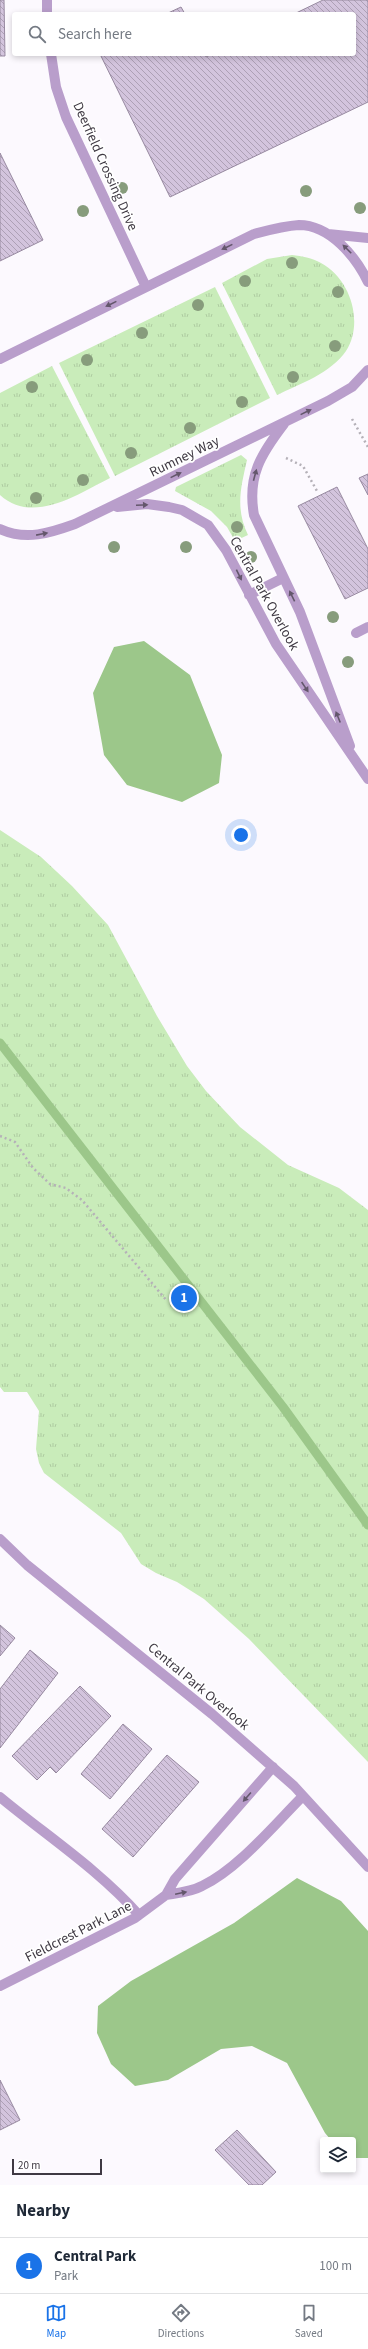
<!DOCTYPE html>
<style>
:root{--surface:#fff;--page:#f2f2f3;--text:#1f2937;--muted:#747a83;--line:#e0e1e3;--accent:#1a73e8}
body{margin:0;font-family:"Source Sans 3",sans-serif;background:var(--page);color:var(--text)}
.controls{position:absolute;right:12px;bottom:12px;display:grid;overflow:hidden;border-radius:4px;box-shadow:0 2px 6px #0003}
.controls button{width:36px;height:36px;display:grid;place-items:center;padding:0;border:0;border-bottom:1px solid var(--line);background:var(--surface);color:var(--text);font:20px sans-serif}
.scale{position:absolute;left:12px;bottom:10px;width:90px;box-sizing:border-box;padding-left:4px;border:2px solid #3f3943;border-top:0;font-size:11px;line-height:14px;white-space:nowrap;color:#3f3943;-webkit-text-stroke:3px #fff;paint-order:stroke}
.you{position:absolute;left:241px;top:835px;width:14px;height:14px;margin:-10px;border:3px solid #fff;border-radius:50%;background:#1a73e8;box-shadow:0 0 0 6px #1a73e833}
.badge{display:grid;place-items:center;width:26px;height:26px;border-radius:50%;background:var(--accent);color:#fff;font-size:13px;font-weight:700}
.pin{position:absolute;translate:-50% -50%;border:2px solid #fff;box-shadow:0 1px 4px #0006}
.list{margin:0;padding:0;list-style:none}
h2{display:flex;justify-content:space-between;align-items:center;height:52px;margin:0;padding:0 16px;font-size:17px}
h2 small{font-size:13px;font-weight:400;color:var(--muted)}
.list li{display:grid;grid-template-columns:26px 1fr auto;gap:12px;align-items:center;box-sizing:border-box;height:56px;padding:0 16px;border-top:1px solid var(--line)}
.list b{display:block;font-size:15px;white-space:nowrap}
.list p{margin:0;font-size:13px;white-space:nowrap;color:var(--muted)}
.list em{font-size:13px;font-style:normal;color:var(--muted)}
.icon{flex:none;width:22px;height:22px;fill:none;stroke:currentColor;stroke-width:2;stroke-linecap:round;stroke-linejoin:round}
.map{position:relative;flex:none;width:368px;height:2185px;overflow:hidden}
.search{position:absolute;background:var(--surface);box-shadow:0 2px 6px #0003;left:12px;right:12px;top:12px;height:44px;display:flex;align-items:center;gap:10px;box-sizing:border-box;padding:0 14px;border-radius:4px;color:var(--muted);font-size:15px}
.sheet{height:108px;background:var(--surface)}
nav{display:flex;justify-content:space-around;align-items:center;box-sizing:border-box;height:56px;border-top:1px solid var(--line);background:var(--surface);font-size:11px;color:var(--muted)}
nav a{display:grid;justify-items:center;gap:2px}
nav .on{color:var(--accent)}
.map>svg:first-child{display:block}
.grass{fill:url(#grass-tufts)}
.water{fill:#9cc78a}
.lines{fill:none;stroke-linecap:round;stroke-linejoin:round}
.stream{stroke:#9cc78a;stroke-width:9}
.building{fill:url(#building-back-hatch);stroke:#9789a0}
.path{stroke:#b5b1b8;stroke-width:2.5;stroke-dasharray:2 3;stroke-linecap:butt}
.minor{stroke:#b99ecb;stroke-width:10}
.tree{fill:#879c7c}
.oneway{fill:#64576c}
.labels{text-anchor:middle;stroke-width:3.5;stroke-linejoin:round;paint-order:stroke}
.street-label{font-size:14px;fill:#3f3943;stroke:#fff}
</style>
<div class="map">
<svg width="368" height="2185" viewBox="0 0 368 2185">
<defs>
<pattern id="grass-tufts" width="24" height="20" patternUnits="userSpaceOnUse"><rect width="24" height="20" fill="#c9ecba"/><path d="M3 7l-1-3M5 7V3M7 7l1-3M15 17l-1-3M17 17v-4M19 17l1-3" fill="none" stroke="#aecba1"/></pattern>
<pattern id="building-back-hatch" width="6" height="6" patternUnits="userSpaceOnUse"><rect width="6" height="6" fill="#d3c4dd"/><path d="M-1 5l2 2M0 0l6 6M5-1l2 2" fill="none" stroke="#ada0b5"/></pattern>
</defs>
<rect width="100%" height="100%" fill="#fcf9fe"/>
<path class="grass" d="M292 255C302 256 312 258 321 263 351 279 364 323 346 351 331 373 300 384 277 395L222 283 267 259Z
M215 287 270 398 115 476 59 363Z
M52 366 110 478C78 494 33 525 0 495V393Z
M241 455 247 460C241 487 235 508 248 535L235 541 227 527 211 511 175 491 176 487Z
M0 830 41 857 72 886 108 925 157 1016 187 1066 206 1091 240 1127 288 1165 339 1188 368 1210V1762L249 1639 204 1599 177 1582 156 1573 141 1564 121 1533 44 1473 39 1463 36 1449 39 1411 27 1392H4L0 1387Z"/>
<path class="water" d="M144 641 190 675 222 755 219 783 182 802 127 785 104 755 93 693 114 647Z
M297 1878 341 1901 368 1931V2158H353V2140H331L325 2133 287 2063 252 2046 221 2049 168 2080 135 2086 111 2064 97 2033 98 2006 131 1981 234 1923Z"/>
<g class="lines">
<path class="stream" d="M0 1043 283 1407 368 1525"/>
</g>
<path class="building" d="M0 0H4L5 56H0Z
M323 0H368V102L170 197 100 54H205L206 57 212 54H354V14H294Z
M181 7 185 14H166Z
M0 153 43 240 0 261Z
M368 474V495L359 478Z
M337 487 368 549V588L345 599 298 506Z
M0 1625 15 1638 0 1656Z
M30 1650 58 1673 0 1748V1689Z
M80 1686 111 1716 56 1773 50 1767 37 1780 12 1756Z
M123 1724 152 1749 110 1799 81 1774Z
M167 1755 199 1782 133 1857 102 1829Z
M0 2080 20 2120 0 2130Z
M237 2130 276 2172 262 2185H249L215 2150Z"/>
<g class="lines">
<path class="path" d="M352 419 368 447
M286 458 303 466 317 491
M0 1136 15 1142 33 1168 50 1184 66 1188 82 1200 167 1301"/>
<path class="minor" d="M47 0V14
M51 54 56 87 66 117 146 287
M328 234 368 238
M0 359 254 234C269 230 283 226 299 225 330 225 356 257 368 282
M284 424C261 454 247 476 254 515L300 612 350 746
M117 507 147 504 169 507 182 510 208 525 226 550 276 644 368 779
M0 529C26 541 50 533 75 524L328 401 352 387 368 370
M249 595 283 578
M356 633 368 627
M0 1539 27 1565 212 1714 294 1786 368 1867
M273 1767 175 1879 166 1895C178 1893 191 1892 202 1886 238 1869 274 1825 303 1796
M0 1797C47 1836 98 1869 139 1915
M0 1986 135 1918 166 1895"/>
</g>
<g class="tree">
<circle cx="122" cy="188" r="6"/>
<circle cx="306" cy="191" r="6"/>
<circle cx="360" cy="208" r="6"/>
<circle cx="83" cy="211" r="6"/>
<circle cx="292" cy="263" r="6"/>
<circle cx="245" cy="281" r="6"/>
<circle cx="338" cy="292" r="6"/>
<circle cx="198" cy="305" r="6"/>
<circle cx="142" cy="333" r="6"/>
<circle cx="335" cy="346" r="6"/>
<circle cx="87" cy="360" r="6"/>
<circle cx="293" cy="377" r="6"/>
<circle cx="32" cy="387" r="6"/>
<circle cx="242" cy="402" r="6"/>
<circle cx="190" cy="428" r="6"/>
<circle cx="131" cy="453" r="6"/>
<circle cx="83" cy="480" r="6"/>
<circle cx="36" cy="498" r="6"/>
<circle cx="237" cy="527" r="6"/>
<circle cx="114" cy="547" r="6"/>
<circle cx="186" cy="547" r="6"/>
<circle cx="251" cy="557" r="6"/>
<circle cx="333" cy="617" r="6"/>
<circle cx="348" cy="662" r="6"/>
</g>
<defs><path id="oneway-solid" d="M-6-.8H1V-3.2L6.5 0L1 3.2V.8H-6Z"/></defs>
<g class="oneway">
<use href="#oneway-solid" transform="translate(227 247) rotate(154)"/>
<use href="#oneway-solid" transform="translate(347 249) rotate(-135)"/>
<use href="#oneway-solid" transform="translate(111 304) rotate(154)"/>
<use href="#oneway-solid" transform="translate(306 412) rotate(-26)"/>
<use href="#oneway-solid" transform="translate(176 475) rotate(-26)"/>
<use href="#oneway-solid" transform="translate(255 475) rotate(-75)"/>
<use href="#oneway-solid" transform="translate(142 505) rotate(-2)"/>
<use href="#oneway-solid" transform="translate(42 534) rotate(-11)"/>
<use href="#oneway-solid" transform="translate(239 575) rotate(64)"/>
<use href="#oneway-solid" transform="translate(292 596) rotate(-116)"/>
<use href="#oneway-solid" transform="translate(305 687) rotate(56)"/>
<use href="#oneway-solid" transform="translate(338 717) rotate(-112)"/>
<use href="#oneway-solid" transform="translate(247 1797) rotate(131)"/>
<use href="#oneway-solid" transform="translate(181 1893) rotate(-12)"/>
</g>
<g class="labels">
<g class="street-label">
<text transform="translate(106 166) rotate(66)" y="5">Deerfield Crossing Drive</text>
<text transform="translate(184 456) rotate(-26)" y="5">Rumney Way</text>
<text transform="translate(265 593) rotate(61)" y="5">Central Park Overlook</text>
<text transform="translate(199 1686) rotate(40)" y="5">Central Park Overlook</text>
<text transform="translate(78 1931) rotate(-27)" y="5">Fieldcrest Park Lane</text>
</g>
</g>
</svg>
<div class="controls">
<button><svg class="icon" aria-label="layers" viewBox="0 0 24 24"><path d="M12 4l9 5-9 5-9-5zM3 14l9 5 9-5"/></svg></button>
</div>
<div class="scale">20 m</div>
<div class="you"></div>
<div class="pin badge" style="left:184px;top:1298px">1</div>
<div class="search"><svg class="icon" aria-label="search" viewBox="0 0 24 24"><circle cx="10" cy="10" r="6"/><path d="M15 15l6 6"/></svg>Search here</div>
</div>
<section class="sheet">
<h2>Nearby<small></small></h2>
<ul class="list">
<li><span class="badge">1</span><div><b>Central Park</b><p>Park</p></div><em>100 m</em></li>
</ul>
</section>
<nav>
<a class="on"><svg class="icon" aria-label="map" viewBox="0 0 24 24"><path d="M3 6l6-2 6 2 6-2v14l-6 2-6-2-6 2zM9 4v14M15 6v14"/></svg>Map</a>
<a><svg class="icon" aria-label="directions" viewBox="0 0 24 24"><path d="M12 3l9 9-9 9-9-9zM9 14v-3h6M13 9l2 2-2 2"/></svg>Directions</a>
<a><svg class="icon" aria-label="saved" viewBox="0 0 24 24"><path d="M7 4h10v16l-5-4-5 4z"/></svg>Saved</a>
</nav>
